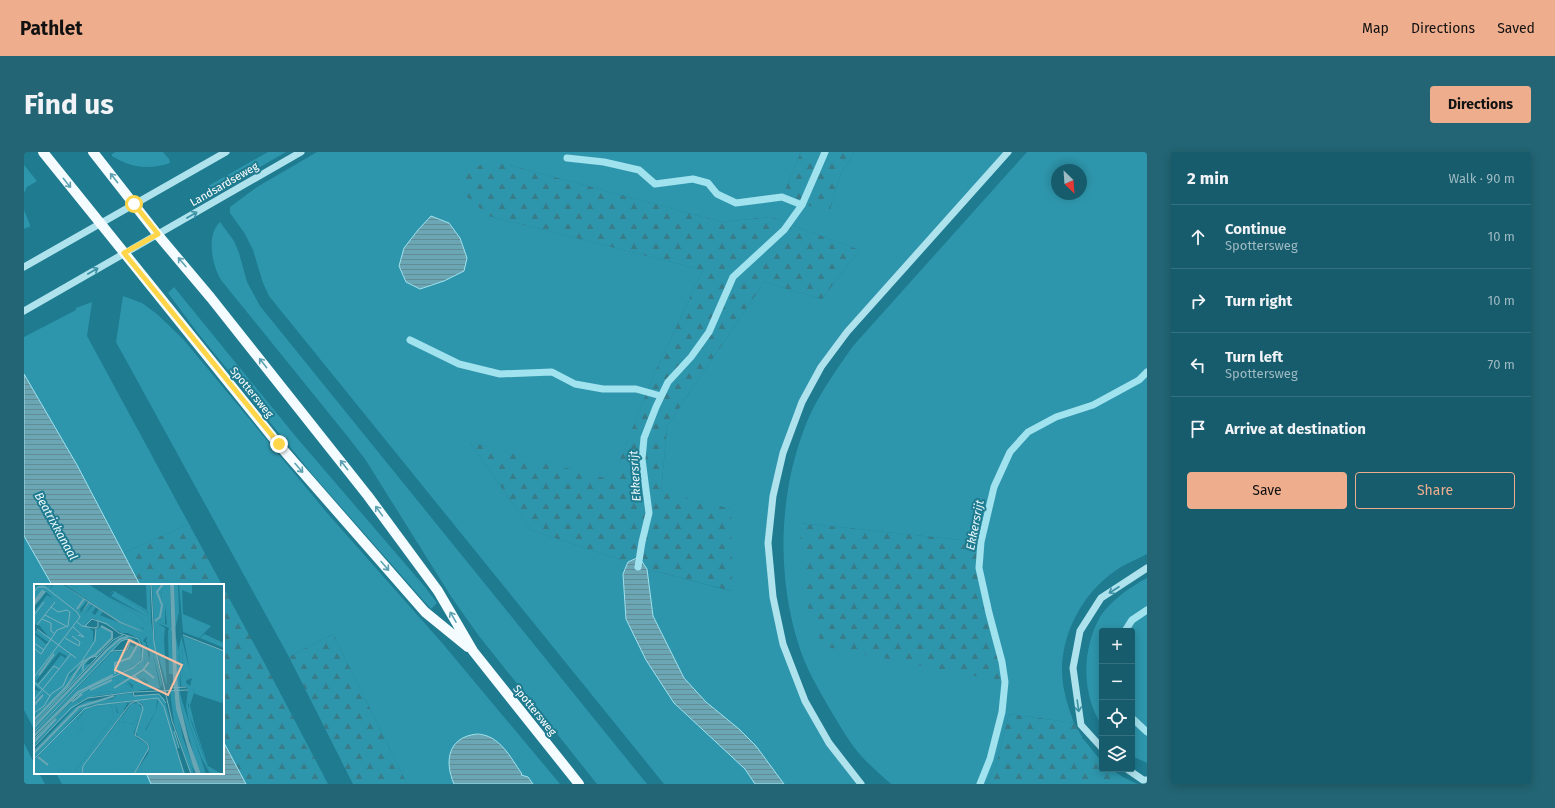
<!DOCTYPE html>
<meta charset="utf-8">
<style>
:root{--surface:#165c6c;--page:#236574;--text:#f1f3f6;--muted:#9ebac2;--line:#35717f;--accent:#eead8d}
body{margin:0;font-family:"Fira Sans",sans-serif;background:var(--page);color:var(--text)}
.controls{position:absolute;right:12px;bottom:12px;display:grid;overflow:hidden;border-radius:4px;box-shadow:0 2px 10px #0003}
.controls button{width:36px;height:36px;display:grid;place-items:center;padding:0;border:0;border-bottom:1px solid var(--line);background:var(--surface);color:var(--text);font:20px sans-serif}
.compass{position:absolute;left:1027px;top:12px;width:36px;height:36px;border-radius:50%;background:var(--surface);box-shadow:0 2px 10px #0003;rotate:155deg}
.stop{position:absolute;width:12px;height:12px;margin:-9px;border:3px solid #ffd54a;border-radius:50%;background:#fff}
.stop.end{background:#ffd54a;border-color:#fff;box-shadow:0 1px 4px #0008}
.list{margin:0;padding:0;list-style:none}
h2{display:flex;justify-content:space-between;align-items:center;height:52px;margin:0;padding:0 16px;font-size:17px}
h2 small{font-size:13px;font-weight:400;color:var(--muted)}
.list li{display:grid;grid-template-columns:26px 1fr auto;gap:12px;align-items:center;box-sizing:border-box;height:64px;padding:0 16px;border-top:1px solid var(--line)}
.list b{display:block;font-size:15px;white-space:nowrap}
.list p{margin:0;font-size:13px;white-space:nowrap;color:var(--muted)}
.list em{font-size:13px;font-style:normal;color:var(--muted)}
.actions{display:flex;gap:8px;padding:12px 16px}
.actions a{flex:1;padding:9px 0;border:1px solid var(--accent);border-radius:4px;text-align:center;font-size:14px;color:var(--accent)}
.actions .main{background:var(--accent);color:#111}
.icon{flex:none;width:22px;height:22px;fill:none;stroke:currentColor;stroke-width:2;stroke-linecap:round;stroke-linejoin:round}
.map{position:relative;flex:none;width:1123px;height:632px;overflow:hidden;border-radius:4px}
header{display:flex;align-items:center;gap:24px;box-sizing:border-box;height:56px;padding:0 20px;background:var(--accent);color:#111}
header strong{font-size:19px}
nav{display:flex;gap:22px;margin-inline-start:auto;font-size:14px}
.intro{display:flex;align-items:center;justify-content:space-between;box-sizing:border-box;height:96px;padding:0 24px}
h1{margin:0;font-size:28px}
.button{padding:10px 18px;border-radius:4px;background:var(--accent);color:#111;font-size:14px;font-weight:700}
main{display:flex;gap:24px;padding:0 24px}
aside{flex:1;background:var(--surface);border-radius:4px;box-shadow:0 2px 10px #0003}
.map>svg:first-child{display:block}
.grass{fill:#2e96ac;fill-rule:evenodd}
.forest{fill:url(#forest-firs)}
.water{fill:url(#water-rules);stroke:#a1e2ef}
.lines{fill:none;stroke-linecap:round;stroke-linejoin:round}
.stream{stroke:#a1e2ef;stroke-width:7}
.minor{stroke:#aee2ed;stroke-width:7}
.major{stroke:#f5fcff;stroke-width:10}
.oneway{stroke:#5ea2b1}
.oneway2{stroke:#3b90a3}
.route{stroke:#ffd54a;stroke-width:5}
.labels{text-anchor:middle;stroke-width:4;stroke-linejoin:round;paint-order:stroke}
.street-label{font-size:11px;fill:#fff;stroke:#1e7b90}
.water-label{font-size:12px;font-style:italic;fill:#eaf9fc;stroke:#1e7b90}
.inset-river{fill:none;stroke:#6aa6b4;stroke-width:2}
.inset-road{fill:none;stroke:#78b0bc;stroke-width:1}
.view{fill:#fdbfa0;fill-opacity:0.15;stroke:#fdbfa0;stroke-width:2}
.inset-edge{fill:none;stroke:#fff;stroke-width:2}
</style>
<header>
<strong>Pathlet</strong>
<nav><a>Map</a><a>Directions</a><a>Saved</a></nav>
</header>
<div class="intro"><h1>Find us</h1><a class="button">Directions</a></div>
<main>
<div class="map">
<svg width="1123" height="632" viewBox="0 0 1123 632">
<defs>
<pattern id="forest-firs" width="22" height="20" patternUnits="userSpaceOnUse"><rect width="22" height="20" fill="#2e96ac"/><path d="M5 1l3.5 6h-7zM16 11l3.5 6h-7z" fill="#387c8a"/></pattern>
<pattern id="water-rules" width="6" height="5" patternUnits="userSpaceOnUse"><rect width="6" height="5" fill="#6aa6b4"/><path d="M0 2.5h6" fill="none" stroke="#618b95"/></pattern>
</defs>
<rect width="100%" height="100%" fill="#1e7b90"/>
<path class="grass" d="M92 0H139L145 7 146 11C125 18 107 16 88 4V2Z
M244 0H262L189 42 184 34Z
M293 0H777L762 36 806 57 817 21 831 0H984L797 215 759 301 744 391 759 491 781 549 837 632H760L732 594 715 577 682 550 660 526 629 464 623 417 707 439V357L637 341 643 274 740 130 798 147 835 98 747 65 698 70 485 13 465 64 679 118 628 227 588 329 446 290 507 378 604 410 599 422 602 467 622 508 650 551 721 617 731 632H640L245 144 239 131 229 98 221 82 206 61V55L233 35ZM436 86 443 106 440 119Z
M1003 0H1123V402C1112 408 1100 412 1091 419 1060 440 1038 480 1038 518 1038 537 1044 554 1050 571L985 562 973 610 963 632H867C858 624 849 616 840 607 826 592 815 572 804 554 794 536 783 518 776 497 753 428 754 349 779 280 790 249 810 221 829 194ZM1033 18H1057V42H1033ZM776 371 957 390C957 399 954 409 955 418 961 454 979 494 981 530Z
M0 13 13 29 3 35 0 41Z
M0 58 6 73 5 76 4 75 0 77Z
M196 70 210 89 215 101 223 130 236 154 623 632H573L455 484 428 446 341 307 324 285 197 128C188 113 182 83 196 70Z
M150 135 273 286 401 435 413 451 407 457 288 322 173 180 144 141Z
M99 144 118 151 133 162 159 187 304 362 419 492 536 632H509L504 625 497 623 459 582C446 582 438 585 429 595L426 623 430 632H383L309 482 265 505 92 190Z
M68 150 63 184 165 372 99 401 53 313 0 222V185L52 158V156Z
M0 384 28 433H11V579L0 558Z
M1123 426V611L1108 604V479H1078V573C1057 543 1058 496 1076 465 1086 449 1106 435 1123 426Z
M0 591 11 613V621H15L21 632H0Z
M32 621H122L127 632H38Z"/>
<path class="forest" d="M777 0H831L817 21 806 57 778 53 762 36Z
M462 10 485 13 698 70 747 65 835 98 798 147 740 130 643 274 637 340 707 357 708 439 623 417 615 405 604 410 507 378 446 290 588 328 628 227 679 118 465 64 441 43 439 22Z
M776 371 957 390C956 399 954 409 955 418 961 456 976 492 981 530L798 494 780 444Z
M165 372 198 433H116L99 401Z
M199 435 242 514 304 632H222L199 589Z
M309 482 383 632H329L265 505Z
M985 562 1050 571 1060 588 1078 610V617H1087L1097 624 1113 632H963L973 610Z"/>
<path class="water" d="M407 64 425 71 436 86 443 106 440 119 420 129 396 137 382 130 375 114 380 96 394 78Z
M0 222 53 313 116 433H28L0 384Z
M615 405 623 417 629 464 660 526 682 550 715 577 732 594 760 632H731L721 617 650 551 622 508 602 467 599 422 604 410Z
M453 582C476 583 486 605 498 622L497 623 504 625 509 632H430C420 609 424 585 453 582Z
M199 589 222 632H127L122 621H199Z"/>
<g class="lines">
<path class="stream" d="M543 6 580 10 615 18 631 32 669 27 684 31 693 42 712 51 758 45 778 53
M386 188 435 212 476 222 528 220 551 232 579 237H612L637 244
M614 415 618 390 625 361 618 307 620 286 632 255 644 230 667 205 685 180 709 125 760 78 778 53 801 0
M1101 479 1108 468 1123 458
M1108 566 1123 580
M956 632 966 607 978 560 981 530 978 510 965 461 955 416 957 390 970 335 986 300 1004 280 1032 265 1069 253 1115 228 1123 220"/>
<path class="minor" d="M0 115 202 0
M0 159 277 0
M1078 596 1057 573 1049 516 1056 479 1077 446 1123 416
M1103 617 1119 628H1123
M837 632 805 591 781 549 759 492 749 445 744 391 749 344 759 301 778 250 797 215 823 180 984 0"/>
<path class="major" d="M19 0 255 293 401 460 444 495
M69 0 134 83 187 146 344 344 414 439 449 499 555 632"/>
</g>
<defs><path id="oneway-shaft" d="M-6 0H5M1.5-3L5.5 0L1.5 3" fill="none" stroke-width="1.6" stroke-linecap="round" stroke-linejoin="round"/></defs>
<g class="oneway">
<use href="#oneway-shaft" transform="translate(90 26) rotate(-128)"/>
<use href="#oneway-shaft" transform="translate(43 31) rotate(51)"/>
<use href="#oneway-shaft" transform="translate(158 110) rotate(-130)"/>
<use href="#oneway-shaft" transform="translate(239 211) rotate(-128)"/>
<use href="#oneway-shaft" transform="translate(320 313) rotate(-128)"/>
<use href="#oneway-shaft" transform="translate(275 316) rotate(49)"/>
<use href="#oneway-shaft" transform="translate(355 359) rotate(-126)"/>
<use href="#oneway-shaft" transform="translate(361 414) rotate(49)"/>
<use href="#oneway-shaft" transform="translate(429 465) rotate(-120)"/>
</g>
<g class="oneway2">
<use href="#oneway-shaft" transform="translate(168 63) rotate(-30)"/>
<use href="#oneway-shaft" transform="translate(69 119) rotate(-30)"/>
<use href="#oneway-shaft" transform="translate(1090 438) rotate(147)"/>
<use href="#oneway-shaft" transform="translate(1054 554) rotate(82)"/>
</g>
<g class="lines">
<path class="route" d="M110 52 134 82 100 101 255 292"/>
</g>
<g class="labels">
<g class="street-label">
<text transform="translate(200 32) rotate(-30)" y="4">Landsardseweg</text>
<text transform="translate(228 240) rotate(51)" y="4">Spottersweg</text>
<text transform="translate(511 558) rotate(51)" y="4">Spottersweg</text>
</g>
<g class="water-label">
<text transform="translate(611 324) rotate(-94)" y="4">Ekkersrijt</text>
<text transform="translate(951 373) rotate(-79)" y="4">Ekkersrijt</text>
<text transform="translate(32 374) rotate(61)" y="4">Beatrixkanaal</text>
</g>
</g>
<g transform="translate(10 432)">
<rect width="190" height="190" fill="#1e7b90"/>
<path d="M9 0 14 2 18 0 16 5 20 0H28L53 17 46 25 47 29 55 19 58 20 51 30 59 21 62 23 58 29 61 31 65 25 69 28 66 31 68 32 105 46 86 38 30 0H35L109 45 112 40 105 32 75 13 114 33 77 12 80 8 113 28 114 30 116 56 126 104 61 112 45 118 0 162V155L47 109 96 86 108 76V59L105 55 94 49H88L59 34 52 41 59 47V59L62 46 67 42 78 47 79 54 63 72 57 73 51 81 56 80 0 140V136L47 85 46 82 36 90 27 106 0 131V106L7 107 0 101V50L12 60 14 58 0 48 3 46 14 52 5 41 0 40V28L13 11 19 14 12 8 0 24 11 7 0 18V3ZM110 50 113 54 112 56 116 71 115 78 119 87 114 83 105 91 114 98 112 100 101 92 110 84 111 75 114 78 115 75 112 59 109 57 112 53ZM25 68 33 72 31 74 27 71 4 99 2 97ZM99 91 93 97 99 101V105L90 98 83 103 82 99 87 97 89 92V95ZM77 96 78 107 55 110 37 120 55 106ZM112 0H116L117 38 128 101 127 103 116 57 114 28 80 8 75 9 80 7 113 26ZM118 0H127L128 21 126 38 138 43V47H134L135 44 123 39 131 44 130 56 133 102 121 61ZM141 49 146 72V109L153 135 146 120 144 108ZM89 52H95L107 62 108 72 104 81 40 113 0 153V149L78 68 93 67 97 61 100 63 104 59 90 55 0 147V141L80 57ZM148 52 149 96 156 102 158 94 162 98 154 121 158 140 176 190 167 173 155 138 152 122 154 105 152 103H154L147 102 145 63ZM136 107H140L145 145 160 190H157L140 139ZM98 109 99 112 95 111 99 112 123 110 130 114 144 164 142 165 151 189 154 190 101 189 114 170 116 163 113 158 104 153 101 146 110 125 105 143 112 146 122 127 124 117 121 114 106 116 109 120 100 116 58 121 53 123 46 127 27 147 51 124 69 120 98 117 95 120 94 118 81 120 83 129 88 130 50 182 94 124 88 133V138L99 140 103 136 107 121 97 120 106 119 109 126 101 145 100 149 103 154 112 159 115 165 100 190H86V188L85 190H48L49 183 47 190H39L80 132 77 120 53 125 43 135 49 144 23 180 33 190H0V176L23 151 0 175V166L40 124 53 117 79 115 82 111Z" fill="#2e96ac" fill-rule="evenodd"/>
<path d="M35 0H54L105 32 112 40 111 44 104 43ZM127 0H132V4V0H136L137 43 133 41 131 21V40L126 38 128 21ZM140 0H144L145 28 141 45ZM145 0H158V10L148 6 149 30 177 42 165 54 149 48ZM134 47H137L139 90H135ZM170 50 190 59V64L166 54ZM148 55 156 87 154 74 161 61 160 96 158 94 153 96 151 100 149 96ZM111 75 119 82 120 88 114 83 105 90 114 100 97 88 102 89 110 84ZM45 83 47 84 33 102 0 136 2 129 27 106 31 96ZM98 91 99 93 93 97 100 105 90 98 81 103 82 99 87 97 84 94 88 92 90 95ZM78 96V107L55 110 36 120 55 106ZM163 98 175 111 174 114 160 109 156 121 161 143 174 182 188 190H176L155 129V115ZM140 110 149 154 162 190 155 178 147 154 138 112ZM123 115 122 127 111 146 105 143 109 121 106 116ZM94 118 88 130 85 131 81 120ZM104 119 107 124 103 136 99 140 88 138V133L97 120ZM77 120 80 132 39 190H33L22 180 49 144 43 136 53 125ZM146 120H149L172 190H167L161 175Z" fill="#2e96ac"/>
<path d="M149 52 190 67V112L188 119 161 110Z" fill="#2e96ac"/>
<path d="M28 0 87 38 104 45 109 48 86 39 55 19 47 29 54 18ZM136 0H140L143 91 146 120 155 157 167 190H162L158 179 142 125 139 95Z" fill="#6aa6b4"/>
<path class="inset-river" d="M0 18 9 6M0 21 11 7M43 25 50 15M121 37 126 33 128 21 123 8 129 0M110 86 120 94M81 90V79L96 74 104 60M5 91 20 70M99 91 109 99M80 104 109 86 115 78M56 106 78 96M38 118 48 110M0 121 9 111M0 136 33 102 49 78 62 70 78 54V48L67 42M0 143 73 66 86 55 94 53M0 152 44 108 79 91M0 158 22 135M0 169 45 123 80 112M4 173 14 181"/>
<path class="inset-road" d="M117 0 120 59 138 137 157 190M0 8 4 3H11L43 28 46 33 0 93M17 23 24 28 33 26 36 28 34 42M0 31 10 18M11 31 34 43M8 35 17 39V47L21 50M43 38 48 42 60 44 64 43V37L58 35 50 43M3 41 21 18M39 43 50 53 44 51M3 45 42 74M149 51 190 67M31 54 45 62 46 58 38 52M0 59 10 66M0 64 7 70 23 46 34 42M49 87V81L55 74 63 72M0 98 16 112M4 101 20 82 25 85M137 104 152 103M99 108 100 112 125 110 132 119M0 116 37 70M0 129 10 122 17 110 29 102 34 90 48 77 61 57 62 44M0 140 79 56 89 51M140 147 145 164M0 148 87 57 93 55 96 58 93 66 77 67M0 155 42 112 59 102 99 84 108 76 109 65 104 55 85 49 73 40 64 37M0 163 37 124 54 114 99 108 154 106M0 175 50 125 62 121 124 114 130 123 150 190M48 190 49 182 96 120 102 117 108 121 109 125 101 151 113 159 115 164 100 190"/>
<path class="view" d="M95 56 148 81 134 111 81 86Z"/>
<rect width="190" height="190" class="inset-edge"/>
</g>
</svg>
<div class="controls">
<button>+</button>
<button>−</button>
<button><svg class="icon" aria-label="locate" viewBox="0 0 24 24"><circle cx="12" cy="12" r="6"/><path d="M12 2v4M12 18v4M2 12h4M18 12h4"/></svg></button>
<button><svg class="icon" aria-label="layers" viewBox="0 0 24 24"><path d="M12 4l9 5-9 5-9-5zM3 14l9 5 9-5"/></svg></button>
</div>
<svg class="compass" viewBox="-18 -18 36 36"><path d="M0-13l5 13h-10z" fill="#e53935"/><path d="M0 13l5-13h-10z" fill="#9ebac2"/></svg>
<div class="stop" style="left:110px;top:52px"></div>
<div class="stop end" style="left:255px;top:292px"></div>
</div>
<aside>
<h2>2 min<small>Walk · 90 m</small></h2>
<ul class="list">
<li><svg class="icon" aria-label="ahead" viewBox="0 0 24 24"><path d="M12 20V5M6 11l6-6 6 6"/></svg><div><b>Continue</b><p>Spottersweg</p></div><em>10 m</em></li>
<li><svg class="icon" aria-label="right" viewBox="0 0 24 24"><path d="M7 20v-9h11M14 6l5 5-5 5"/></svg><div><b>Turn right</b></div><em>10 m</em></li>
<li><svg class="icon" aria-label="left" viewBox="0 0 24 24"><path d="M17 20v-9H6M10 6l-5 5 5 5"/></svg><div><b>Turn left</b><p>Spottersweg</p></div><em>70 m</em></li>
<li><svg class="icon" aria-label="arrive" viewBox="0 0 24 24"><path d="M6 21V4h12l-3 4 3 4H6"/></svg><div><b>Arrive at destination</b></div></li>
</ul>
<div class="actions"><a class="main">Save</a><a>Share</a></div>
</aside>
</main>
